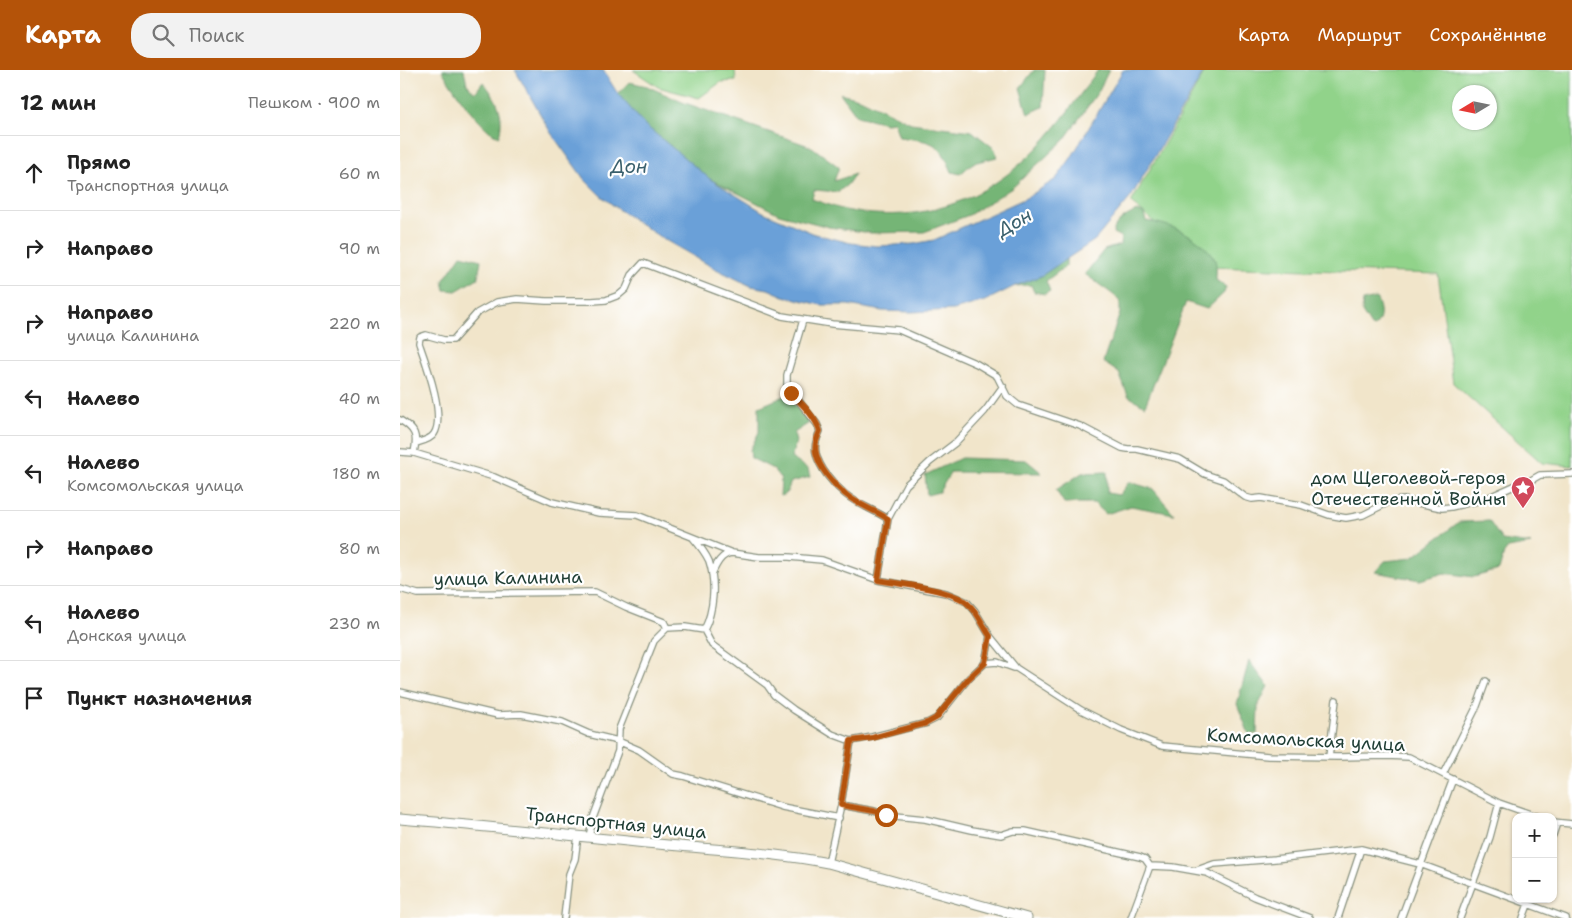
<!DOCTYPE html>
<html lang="ru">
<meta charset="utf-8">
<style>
:root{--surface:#fff;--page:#f2f2f2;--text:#222;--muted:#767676;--line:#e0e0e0;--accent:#b45309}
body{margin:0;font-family:"Shantell Sans",sans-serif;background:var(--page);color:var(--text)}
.controls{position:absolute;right:15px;bottom:15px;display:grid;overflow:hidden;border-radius:10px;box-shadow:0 1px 4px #0004}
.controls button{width:45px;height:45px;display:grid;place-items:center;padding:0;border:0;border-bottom:1px solid var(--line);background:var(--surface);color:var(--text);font:25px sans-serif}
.compass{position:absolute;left:1052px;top:15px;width:45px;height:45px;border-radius:50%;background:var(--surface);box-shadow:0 1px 4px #0004;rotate:260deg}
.stop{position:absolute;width:15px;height:15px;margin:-11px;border:4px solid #b45309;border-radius:50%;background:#fff}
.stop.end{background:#b45309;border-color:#fff;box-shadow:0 1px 5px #0008}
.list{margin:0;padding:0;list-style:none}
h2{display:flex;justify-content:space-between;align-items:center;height:65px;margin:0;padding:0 20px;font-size:21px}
h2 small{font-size:16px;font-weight:400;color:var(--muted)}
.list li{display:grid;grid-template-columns:32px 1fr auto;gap:15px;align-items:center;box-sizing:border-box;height:75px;padding:0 20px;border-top:1px solid var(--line)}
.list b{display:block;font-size:19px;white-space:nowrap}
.list p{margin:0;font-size:16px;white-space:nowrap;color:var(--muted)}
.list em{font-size:16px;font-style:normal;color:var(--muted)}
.icon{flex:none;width:28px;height:28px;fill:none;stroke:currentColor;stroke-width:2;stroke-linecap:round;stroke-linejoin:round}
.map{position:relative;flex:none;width:1172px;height:848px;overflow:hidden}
header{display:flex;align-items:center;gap:30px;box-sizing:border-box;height:70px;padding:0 25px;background:var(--accent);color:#fff}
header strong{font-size:24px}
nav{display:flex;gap:28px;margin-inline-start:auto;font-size:18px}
.search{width:350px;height:45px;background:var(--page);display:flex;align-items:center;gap:12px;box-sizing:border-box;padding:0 18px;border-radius:20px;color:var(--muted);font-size:19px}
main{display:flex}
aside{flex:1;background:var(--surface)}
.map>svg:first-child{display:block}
.green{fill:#91d38a;stroke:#58885f;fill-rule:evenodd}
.forest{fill:#74b576;stroke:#4a7955}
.water{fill:#6ba0d8;stroke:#456e86}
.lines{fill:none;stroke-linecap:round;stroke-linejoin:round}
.street-casing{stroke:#88917f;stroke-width:8}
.secondary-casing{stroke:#88917f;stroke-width:11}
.street{stroke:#fff;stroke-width:5.5}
.secondary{stroke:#fff;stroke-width:9}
.route{stroke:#b45309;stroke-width:6}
.labels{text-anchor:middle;stroke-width:4.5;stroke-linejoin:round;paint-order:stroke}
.poi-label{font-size:18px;fill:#1f3d34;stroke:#fff;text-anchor:end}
.street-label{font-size:18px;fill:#1f3d34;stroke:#fff}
.water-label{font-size:19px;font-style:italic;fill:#3a606d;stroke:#fff}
</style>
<header>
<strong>Карта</strong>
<div class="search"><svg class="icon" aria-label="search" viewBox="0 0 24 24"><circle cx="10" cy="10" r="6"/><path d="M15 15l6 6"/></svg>Поиск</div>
<nav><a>Карта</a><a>Маршрут</a><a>Сохранённые</a></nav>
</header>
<main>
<aside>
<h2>12 мин<small>Пешком · 900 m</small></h2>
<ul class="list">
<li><svg class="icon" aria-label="ahead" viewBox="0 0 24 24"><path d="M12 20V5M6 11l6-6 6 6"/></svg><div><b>Прямо</b><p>Транспортная улица</p></div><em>60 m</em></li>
<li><svg class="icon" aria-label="right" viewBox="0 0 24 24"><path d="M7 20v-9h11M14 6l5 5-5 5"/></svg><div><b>Направо</b></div><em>90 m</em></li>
<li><svg class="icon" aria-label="right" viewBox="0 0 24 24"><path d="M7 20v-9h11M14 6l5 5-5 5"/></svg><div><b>Направо</b><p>улица Калинина</p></div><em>220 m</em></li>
<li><svg class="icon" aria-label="left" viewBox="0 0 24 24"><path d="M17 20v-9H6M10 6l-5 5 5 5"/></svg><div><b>Налево</b></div><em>40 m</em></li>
<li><svg class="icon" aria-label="left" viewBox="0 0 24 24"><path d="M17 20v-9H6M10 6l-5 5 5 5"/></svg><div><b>Налево</b><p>Комсомольская улица</p></div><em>180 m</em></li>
<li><svg class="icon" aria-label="right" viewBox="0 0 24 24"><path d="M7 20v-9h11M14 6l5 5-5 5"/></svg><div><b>Направо</b></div><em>80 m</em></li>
<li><svg class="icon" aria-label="left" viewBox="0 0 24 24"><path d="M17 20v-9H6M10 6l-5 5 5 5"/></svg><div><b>Налево</b><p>Донская улица</p></div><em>230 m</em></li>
<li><svg class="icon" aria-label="arrive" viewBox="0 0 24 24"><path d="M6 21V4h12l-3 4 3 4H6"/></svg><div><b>Пункт назначения</b></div></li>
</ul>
</aside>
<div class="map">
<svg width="1172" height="848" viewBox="0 0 1172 848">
<rect width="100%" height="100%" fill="#fff"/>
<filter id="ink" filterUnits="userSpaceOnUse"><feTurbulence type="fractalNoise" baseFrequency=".02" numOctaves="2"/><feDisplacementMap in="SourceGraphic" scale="10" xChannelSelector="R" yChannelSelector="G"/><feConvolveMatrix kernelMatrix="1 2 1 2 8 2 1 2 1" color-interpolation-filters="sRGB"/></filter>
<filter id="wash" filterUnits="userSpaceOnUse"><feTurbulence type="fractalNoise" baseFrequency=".0096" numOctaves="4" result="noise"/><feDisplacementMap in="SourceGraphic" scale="20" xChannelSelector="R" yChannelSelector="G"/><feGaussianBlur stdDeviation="1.12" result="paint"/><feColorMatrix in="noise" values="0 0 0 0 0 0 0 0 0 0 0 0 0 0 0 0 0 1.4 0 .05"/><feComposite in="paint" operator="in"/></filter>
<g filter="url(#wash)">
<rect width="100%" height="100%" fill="#f1e5ca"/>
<path class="green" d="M233 0H335L336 11 321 12 299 28 258 17Z
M806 0H1172V396L1142 393 1053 313 1038 204 809 197 731 133ZM1060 22H1090V52H1060Z"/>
<path class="forest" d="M42 0H64L67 14 75 23 83 12C97 28 105 45 99 66 84 64 50 15 42 0Z
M634 0H645L643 37 628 44 620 18Z
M698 0H709L698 22 664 70 612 118 569 145 524 162 471 163 429 157 379 144 310 109 245 55 218 24 229 12 247 16 282 32 412 77 439 97 434 111 455 104 447 115 438 122 414 120 412 129C423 133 434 137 445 140 520 155 585 132 637 78 660 54 679 26 698 0Z
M440 23 462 29 511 53 572 61 595 79 597 87 573 93 560 104 552 102C539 69 531 72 499 67L494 52 486 53 457 46Z
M737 141 744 144 746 151C771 154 803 167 815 190 817 196 816 204 816 210L826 217 824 223 807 239 786 232 745 336 728 326 719 303 703 292 720 243V232L715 226 685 204 704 180 720 175 721 167 713 163C715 152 727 145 737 141Z
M61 185 81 190 78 208 56 221 45 220 43 211Z
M666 188V196L646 211 650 221 645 224 634 222 631 215 615 216 641 206Z
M976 228C981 237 983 250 974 257L971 256 962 242 963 231Z
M387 325 409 353 394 363 396 372 391 388 408 399 410 407 391 412 386 424 380 426 381 409 373 399 351 388 350 380 359 362V337Z
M561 388 626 390 642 403 551 402 539 422 527 425 525 405Z
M707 402V423L719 425 729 412 753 419 774 444 731 436 706 444 694 433H664L656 420 682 403Z
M1089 451 1102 470 1131 474 1108 478 1104 483 1099 500 1074 507 1044 503 1020 510 975 502 985 491 1012 488 1059 452Z
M849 591 868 616 858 636 857 664H849L837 634Z"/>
<path class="water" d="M115 0H203L218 24 245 55 310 109 363 142 415 164 451 173 477 176 513 174 534 170 626 128 656 109 671 88 723 0H805L731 127 695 170 641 206 615 216 585 231 553 240 511 242 482 241 448 235H421L384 226 368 219 351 216 314 198 260 167 218 139 200 125 184 109 151 63Z"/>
</g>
<g filter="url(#ink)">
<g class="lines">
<g class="street-casing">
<path id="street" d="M403 250 387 305V316L417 354 420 361C417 368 414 375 416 383 419 398 434 415 445 424 458 435 475 440 488 449
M0 350C15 359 18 365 14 383
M16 373C22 371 30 370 34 364 46 346 26 293 19 273L20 267 26 265 44 270H53L77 243 97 232 117 229 146 231H192L206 230 219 225 226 219 232 205 243 193 382 246 432 254 499 260 577 294 597 306 607 326 618 335 680 356 722 378 728 379H737L780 389 805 404 823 410 845 427 852 429 861 428 901 435 929 445 946 448 963 445 991 431 1004 430 1042 438 1051 437 1085 429 1114 416 1126 413 1140 405 1172 404
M0 382 14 383 94 407 152 432 199 443 237 445 332 483 359 487H389L422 490 478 510 546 523 567 532 575 541 590 566 616 598 681 640 721 660 762 676 868 686 938 687 987 686 1009 687 1099 733 1139 747
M312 504C316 495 321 484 332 483
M478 510 488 449 506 415 530 392 555 373 585 341 603 316
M0 519 18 524 195 522 226 537 264 552 267 558
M304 560 312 575 367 615 374 625 394 640 432 664 451 671 472 667 527 653 537 648 568 609 585 593 597 592 614 598
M585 593 590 566
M0 622 98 645 121 644 162 652 189 664 218 671 239 680 273 704 283 706 382 737 439 748
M929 687 936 630
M1043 704 1077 636 1086 611
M441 735 474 741 486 745 525 749 572 760 601 765 613 761H625L740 787 745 789 750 796
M1153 752 1172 754
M1153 765 1157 753
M189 767 193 748 218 681 219 659 254 571 267 558 285 557 304 560C314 541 316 512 309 491 305 482 299 475 293 468
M428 793 441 735 451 671
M750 796 773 797 807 803 855 827 910 848
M797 800 814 794 875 789 961 779 1020 794 1166 848
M164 848 169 804 175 789 178 766
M731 848 750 796
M938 848 961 779
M1001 848 1053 709
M1060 848 1090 767 1099 733
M1123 848 1130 829"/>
</g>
<g class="secondary-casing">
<path id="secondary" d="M0 749C86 756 172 766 258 774 315 780 372 782 428 793L627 848"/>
</g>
<use href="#street" class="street"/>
<use href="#secondary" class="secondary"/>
</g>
</g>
<g class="lines" filter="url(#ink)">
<path class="route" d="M391 323C402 334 415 346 420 361 417 368 414 375 416 383 419 398 434 415 445 424 458 435 475 440 488 449L478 510C500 514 553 519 568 534 578 542 583 556 590 566L585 593 568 609 536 648 527 653 472 668 451 671 441 735 474 741 486 745"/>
</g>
<defs>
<g id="sight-pin" transform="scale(1.25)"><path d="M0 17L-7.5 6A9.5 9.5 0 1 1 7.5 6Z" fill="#d1495b" stroke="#fff"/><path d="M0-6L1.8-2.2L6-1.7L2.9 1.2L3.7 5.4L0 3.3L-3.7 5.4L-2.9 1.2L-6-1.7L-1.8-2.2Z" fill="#fff"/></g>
</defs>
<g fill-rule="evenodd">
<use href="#sight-pin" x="1123" y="418"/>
</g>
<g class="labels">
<g class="poi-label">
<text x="1106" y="414">дом Щеголевой-героя<tspan x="1106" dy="21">Отечественной Войны</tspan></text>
</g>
<g class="street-label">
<text transform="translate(108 508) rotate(-1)" y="6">улица Калинина</text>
<text transform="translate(906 670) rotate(3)" y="6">Комсомольская улица</text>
<text transform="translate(216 753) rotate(6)" y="6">Транспортная улица</text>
</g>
<g class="water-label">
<text x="229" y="103">Дон</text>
<text transform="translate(614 152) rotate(-30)" y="7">Дон</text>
</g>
</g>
</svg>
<div class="controls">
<button>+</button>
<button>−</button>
</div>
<svg class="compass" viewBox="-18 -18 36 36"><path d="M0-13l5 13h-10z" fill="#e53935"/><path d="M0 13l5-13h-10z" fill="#767676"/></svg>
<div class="stop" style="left:486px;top:745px"></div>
<div class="stop end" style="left:391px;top:323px"></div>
</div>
</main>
